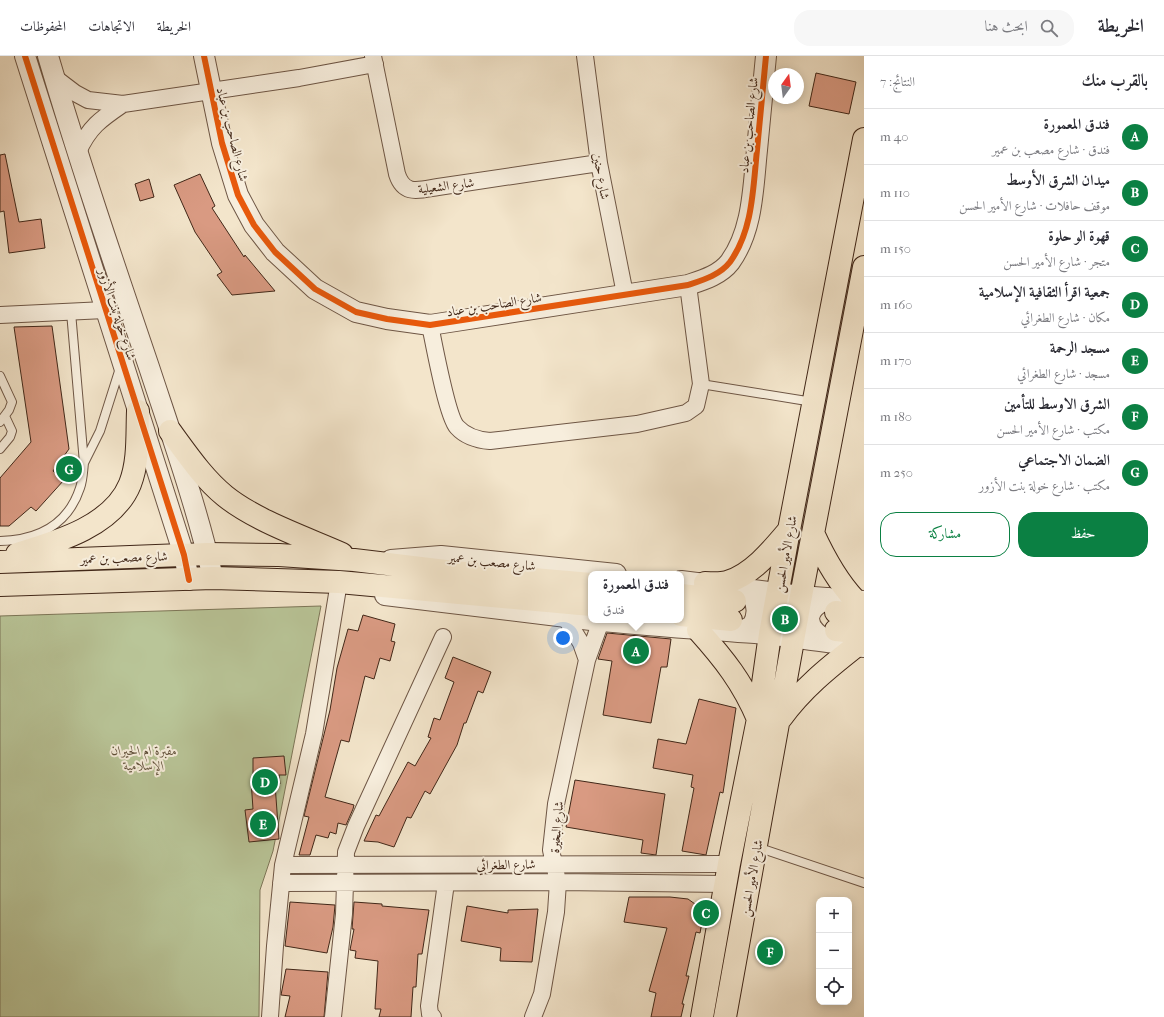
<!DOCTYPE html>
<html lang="ar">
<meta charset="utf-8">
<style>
:root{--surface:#fff;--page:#f7f7f7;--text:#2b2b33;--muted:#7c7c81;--line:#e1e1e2;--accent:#0b8043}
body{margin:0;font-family:"IM FELL French Canon",Amiri,serif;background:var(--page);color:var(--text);direction:rtl}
.controls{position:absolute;right:12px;bottom:12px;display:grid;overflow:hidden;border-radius:8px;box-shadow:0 2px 10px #0003}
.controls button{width:36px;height:36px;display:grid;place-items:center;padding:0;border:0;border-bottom:1px solid var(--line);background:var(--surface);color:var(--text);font:20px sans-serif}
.compass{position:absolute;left:768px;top:12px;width:36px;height:36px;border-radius:50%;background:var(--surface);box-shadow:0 2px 10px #0003;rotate:14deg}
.you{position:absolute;left:563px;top:582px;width:14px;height:14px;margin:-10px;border:3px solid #fff;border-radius:50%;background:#1a73e8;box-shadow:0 0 0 6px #1a73e833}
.badge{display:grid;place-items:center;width:26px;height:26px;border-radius:50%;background:var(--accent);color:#fff;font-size:13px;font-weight:700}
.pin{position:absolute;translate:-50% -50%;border:2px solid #fff;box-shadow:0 1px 4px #0006}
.popup{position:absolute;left:588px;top:515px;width:96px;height:52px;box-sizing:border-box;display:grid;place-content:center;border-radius:8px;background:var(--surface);filter:drop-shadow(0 1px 3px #0005);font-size:13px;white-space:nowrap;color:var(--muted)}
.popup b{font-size:15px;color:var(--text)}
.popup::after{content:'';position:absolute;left:50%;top:100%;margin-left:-8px;border:8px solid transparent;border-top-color:var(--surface)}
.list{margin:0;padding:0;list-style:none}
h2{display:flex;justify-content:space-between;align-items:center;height:52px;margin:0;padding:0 16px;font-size:17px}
h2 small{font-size:13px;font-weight:400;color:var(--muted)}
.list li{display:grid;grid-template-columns:26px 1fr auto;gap:12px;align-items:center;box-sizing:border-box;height:56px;padding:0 16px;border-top:1px solid var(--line)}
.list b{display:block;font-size:15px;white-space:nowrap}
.list p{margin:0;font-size:13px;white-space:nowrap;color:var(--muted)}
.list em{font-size:13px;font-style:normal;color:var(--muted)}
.actions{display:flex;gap:8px;padding:12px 16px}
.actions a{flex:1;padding:9px 0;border:1px solid var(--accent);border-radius:16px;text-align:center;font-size:14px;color:var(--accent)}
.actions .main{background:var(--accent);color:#fff}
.icon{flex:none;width:22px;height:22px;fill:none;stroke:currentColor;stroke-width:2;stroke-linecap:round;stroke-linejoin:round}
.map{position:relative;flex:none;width:864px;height:961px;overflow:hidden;direction:ltr}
header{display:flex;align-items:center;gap:24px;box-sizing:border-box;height:56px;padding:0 20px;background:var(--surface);border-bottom:1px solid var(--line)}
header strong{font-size:19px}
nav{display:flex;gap:22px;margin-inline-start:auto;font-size:14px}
.search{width:280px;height:36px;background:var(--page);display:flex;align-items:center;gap:10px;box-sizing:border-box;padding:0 14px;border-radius:16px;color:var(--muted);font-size:15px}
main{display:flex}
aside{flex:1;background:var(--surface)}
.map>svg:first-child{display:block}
.green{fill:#b9c598;stroke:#7d7658}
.building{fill:#d99a82;stroke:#412718}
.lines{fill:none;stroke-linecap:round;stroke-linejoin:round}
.service-casing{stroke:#6e5645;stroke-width:10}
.minor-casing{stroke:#6e5645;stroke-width:18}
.tertiary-casing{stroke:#6e5645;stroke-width:22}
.trunk-casing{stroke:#412718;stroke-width:24}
.service{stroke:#f7eedd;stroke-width:8}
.minor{stroke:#f7eedd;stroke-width:16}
.tertiary{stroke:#f7eedd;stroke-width:20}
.trunk{stroke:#f3e5cb;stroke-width:22}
.cycleway-casing{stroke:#f7eedd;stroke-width:8}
.cycleway{stroke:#e8590c;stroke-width:6}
.labels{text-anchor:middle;stroke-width:4;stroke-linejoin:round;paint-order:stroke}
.street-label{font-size:13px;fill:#412718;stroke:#f7eedd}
.park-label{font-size:13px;font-style:italic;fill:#5f4e38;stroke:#f7eedd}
</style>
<header>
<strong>الخريطة</strong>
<div class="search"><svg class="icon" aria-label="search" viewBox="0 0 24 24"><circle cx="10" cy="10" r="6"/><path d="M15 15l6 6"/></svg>ابحث هنا</div>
<nav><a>الخريطة</a><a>الاتجاهات</a><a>المحفوظات</a></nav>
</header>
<main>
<aside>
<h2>بالقرب منك<small>النتائج: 7</small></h2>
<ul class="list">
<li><span class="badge">A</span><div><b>فندق المعمورة</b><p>فندق · شارع مصعب بن عمير</p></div><em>40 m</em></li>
<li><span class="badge">B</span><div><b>ميدان الشرق الأوسط</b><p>موقف حافلات · شارع الأمير الحسن</p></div><em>110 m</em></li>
<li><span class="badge">C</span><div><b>قهوة الو حلوة</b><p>متجر · شارع الأمير الحسن</p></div><em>150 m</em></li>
<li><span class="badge">D</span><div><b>جمعية اقرأ الثقافية الإسلامية</b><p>مكان · شارع الطغرائي</p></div><em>160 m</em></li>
<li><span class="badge">E</span><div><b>مسجد الرحمة</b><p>مسجد · شارع الطغرائي</p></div><em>170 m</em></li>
<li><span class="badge">F</span><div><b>الشرق الاوسط للتأمين</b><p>مكتب · شارع الأمير الحسن</p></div><em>180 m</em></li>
<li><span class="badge">G</span><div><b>الضمان الاجتماعي</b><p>مكتب · شارع خولة بنت الأزور</p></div><em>250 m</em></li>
</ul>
<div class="actions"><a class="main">حفظ</a><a>مشاركة</a></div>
</aside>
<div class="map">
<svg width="864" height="961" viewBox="0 0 864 961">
<rect width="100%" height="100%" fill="#f3e5cb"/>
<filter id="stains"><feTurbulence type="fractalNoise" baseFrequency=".005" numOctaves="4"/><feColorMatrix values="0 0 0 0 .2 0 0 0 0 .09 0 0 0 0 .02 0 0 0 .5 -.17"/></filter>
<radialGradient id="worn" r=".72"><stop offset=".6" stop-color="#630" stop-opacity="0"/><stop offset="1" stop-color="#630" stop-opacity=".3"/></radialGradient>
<path class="green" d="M321 550 273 795 260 834 259 961H0V560Z"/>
<path class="building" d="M816 17 856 26 849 58 809 50Z
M5 98 19 166 41 163 45 192 9 197 4 155 0 156V99Z
M200 118 215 150 212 152 244 201 245 199 275 235 232 239 217 219 222 216 195 176 174 129Z
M149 123 154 141 140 145 135 128Z
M52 270 69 393 53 415 64 424 36 455 31 451 9 470H0V422L31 386 14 271Z
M363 559 395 568 391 585 395 586 390 605 380 602 374 623 365 620 349 686 341 684 325 741 354 749 353 753 346 769 338 767 336 778 330 776 328 782 316 779 310 799H299L309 761 304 760 330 654 337 612 348 573 358 575Z
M607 577 671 583 667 611H661L651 667 603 659 612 605 598 603Z
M453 601 491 616 483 637 478 635 466 667H464L457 689 430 738 425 735 411 762 407 761 394 791 378 786 364 785 376 759 379 760 408 706 415 710 431 682 428 681 434 662 440 664 454 626 445 622Z
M699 643 736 652 723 737 720 736 706 799 682 795 694 732 691 731 693 719 653 712 658 683 686 688Z
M284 700 286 719H279L280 728H275L279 783 249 786 245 754 253 753 251 724 253 723V702Z
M575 724 665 738 656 799 641 797 643 784 566 771Z
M629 841H670L688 843 695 848 700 854 703 861 700 877 696 876 686 920H689L682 948H684L681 961H651L656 937 649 935 667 872 624 866Z
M290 846 335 849 333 871 327 897 285 890Z
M354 846 382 848V850L429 854 422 898H418L416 931H413L411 961H379L381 953H375L378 905 355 902 356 895 350 894 354 873H352Z
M467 850 508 857V854L538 853 532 906 500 905 501 892 461 885Z
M286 913 328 916 324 961H285L290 940 281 939Z"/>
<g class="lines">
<g class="service-casing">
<path id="service" d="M0 320 12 346 9 354 0 366
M701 328 813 346
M0 393 10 381 12 375 5 360
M84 407 100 375 120 312
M0 485C37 484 68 469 80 432 83 424 83 415 84 407L71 256
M757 791 864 827"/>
</g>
<g class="minor-casing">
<path id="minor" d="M373 0 397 118C404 140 419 134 438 131L599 107
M585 0 599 107 625 238
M54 21 75 37 88 44 123 48 299 22 375 8
M78 96C89 71 101 63 123 48
M0 259 105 254
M430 269C434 288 447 360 457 371 466 381 477 384 490 385L637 368 686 357 696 350 701 328 688 229
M565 561 581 587 587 604
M283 809 729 808
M281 827 558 826 726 828
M270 961 275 890 283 809 314 678 339 526
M333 961 344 858 346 796 356 770 443 581
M433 961 430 958 429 950 446 827
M533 961 542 938 556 856 558 826 551 794 556 748 587 604 601 565"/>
</g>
<g class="tertiary-casing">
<path id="tertiary" d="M25 0 184 499 189 524
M48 0C79 105 114 208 149 311 172 381 197 451 213 522
M204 0 222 87 238 139 254 169 275 196 315 233 356 256 387 263 430 269 688 229C703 224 720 219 730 206 753 174 753 132 757 94 760 63 763 31 766 0
M391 504 441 500 616 518
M681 525 801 540 864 545
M385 539 591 564
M594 564C647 570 701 573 755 577 792 580 828 587 864 591
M740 576 752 570C760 557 757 544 747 534
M826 584C803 570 803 553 829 542"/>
</g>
<g class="trunk-casing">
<path id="trunk" d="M170 375C187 398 203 422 225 440 256 465 306 482 342 498
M813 477C824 501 837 525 855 544
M17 498C57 486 113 470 130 428 139 405 137 379 138 355
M0 506 208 498 279 499 354 504 454 516 591 528
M705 527C712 527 720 528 727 526 752 519 773 493 789 474
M0 529 213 522 339 526 591 549
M681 539 735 545
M836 556 864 560
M681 559 731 564
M698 574C724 603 743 627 758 663
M836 574 864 577
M781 662C802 633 828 612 856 590
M702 961 729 808 758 663 770 578 789 474 864 83
M725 961 801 540 864 211"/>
</g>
<use href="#service" class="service"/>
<use href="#minor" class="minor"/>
<use href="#tertiary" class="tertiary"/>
<use href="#trunk" class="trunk"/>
<g class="cycleway-casing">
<path id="cycleway" d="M25 0 184 499 189 524
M204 0 222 87 238 139 254 169 275 196 315 233 356 256 387 263 430 269 688 229C703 224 720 219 730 206 753 174 753 132 757 94 760 63 763 31 766 0"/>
</g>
<use href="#cycleway" class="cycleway"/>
</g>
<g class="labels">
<g class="street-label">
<text transform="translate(748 69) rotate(-84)" y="5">شارع الصاحب بن عباد</text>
<text transform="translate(233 78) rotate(76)" y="5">شارع الصاحب بن عباد</text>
<text transform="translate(602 120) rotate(80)" y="5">شارع حنين</text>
<text transform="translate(446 129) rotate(-7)" y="5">شارع الشعيلية</text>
<text transform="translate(494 248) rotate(-9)" y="5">شارع الصاحب بن عباد</text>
<text transform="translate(118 258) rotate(72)" y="5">شارع خولة بنت الأزور</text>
<text transform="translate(785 498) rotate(-80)" y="5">شارع الأمير الحسن</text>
<text transform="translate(124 501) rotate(-2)" y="5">شارع مصعب بن عمير</text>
<text transform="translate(492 505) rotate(6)" y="5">شارع مصعب بن عمير</text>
<text transform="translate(556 771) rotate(-85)" y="5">شارع البخيرة</text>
<text transform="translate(506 808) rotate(-1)" y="5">شارع الطغرائي</text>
<text transform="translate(751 822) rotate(-80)" y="5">شارع الأمير الحسن</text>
</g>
<g class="park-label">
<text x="144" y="699">مقبرة ام الحيران<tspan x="144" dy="15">الإسلامية</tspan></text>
</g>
</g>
<rect width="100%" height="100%" filter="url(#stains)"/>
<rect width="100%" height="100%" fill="url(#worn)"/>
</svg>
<div class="controls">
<button>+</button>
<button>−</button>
<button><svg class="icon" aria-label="locate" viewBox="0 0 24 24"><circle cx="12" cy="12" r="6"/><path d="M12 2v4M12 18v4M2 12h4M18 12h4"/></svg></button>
</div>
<svg class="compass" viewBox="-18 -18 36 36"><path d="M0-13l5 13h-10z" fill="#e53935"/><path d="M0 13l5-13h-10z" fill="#7c7c81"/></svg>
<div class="you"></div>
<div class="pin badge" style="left:636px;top:595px">A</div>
<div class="popup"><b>فندق المعمورة</b>فندق</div>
<div class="pin badge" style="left:785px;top:563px">B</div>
<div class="pin badge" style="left:706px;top:857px">C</div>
<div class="pin badge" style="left:265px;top:726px">D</div>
<div class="pin badge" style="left:263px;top:768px">E</div>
<div class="pin badge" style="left:770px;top:896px">F</div>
<div class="pin badge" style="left:69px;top:413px">G</div>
</div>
</main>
